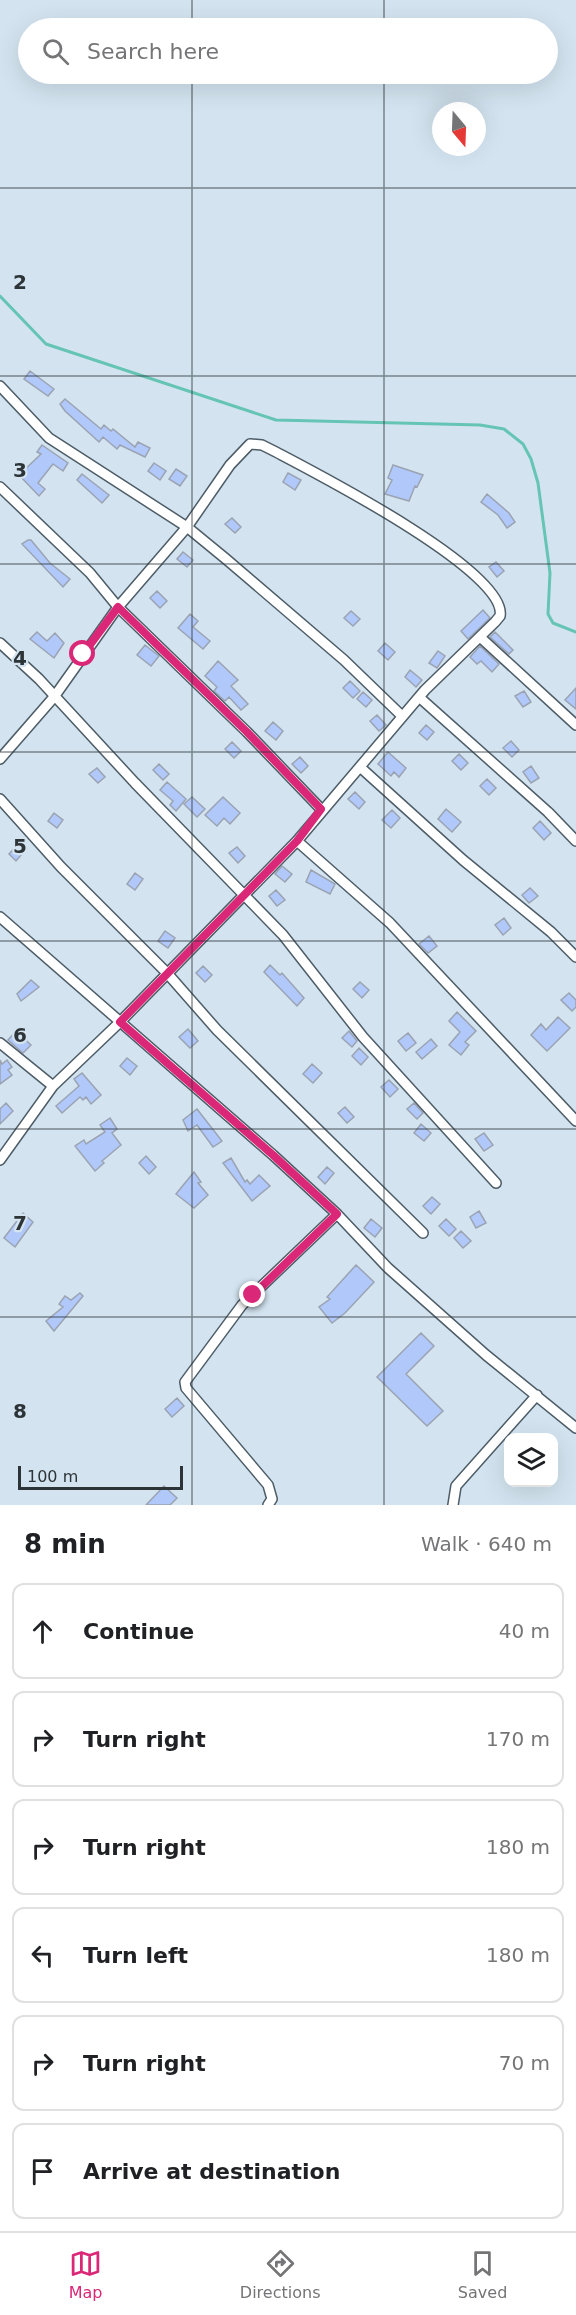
<!DOCTYPE html>
<meta charset="utf-8">
<style>
:root{--surface:#fff;--page:#f2f2f2;--text:#202124;--muted:#757577;--line:#e0e0e0;--accent:#db2777}
body{margin:0;font-family:"DejaVu Sans",sans-serif;background:var(--page);color:var(--text)}
.controls{position:absolute;right:18px;bottom:18px;display:grid;overflow:hidden;border-radius:12px;box-shadow:0 6px 24px #0002}
.controls button{width:54px;height:54px;display:grid;place-items:center;padding:0;border:0;border-bottom:2px solid var(--line);background:var(--surface);color:var(--text);font:30px sans-serif}
.compass{position:absolute;left:432px;top:102px;width:54px;height:54px;border-radius:50%;background:var(--surface);box-shadow:0 6px 24px #0002;rotate:161deg}
.scale{position:absolute;left:18px;bottom:15px;width:165px;box-sizing:border-box;padding-left:6px;border:3px solid #2d3438;border-top:0;font-size:16px;line-height:21px;white-space:nowrap;color:#2d3438;-webkit-text-stroke:4px #d3e4f0;paint-order:stroke}
.stop{position:absolute;width:18px;height:18px;margin:-14px;border:4px solid #db2777;border-radius:50%;background:#fff}
.stop.end{background:#db2777;border-color:#fff;box-shadow:0 2px 6px #0008}
.list{margin:0;padding:0;list-style:none}
h2{display:flex;justify-content:space-between;align-items:center;height:78px;margin:0;padding:0 24px;font-size:26px}
h2 small{font-size:20px;font-weight:400;color:var(--muted)}
.list li{display:grid;grid-template-columns:39px 1fr auto;gap:18px;align-items:center;box-sizing:border-box;height:96px;margin:0 12px 12px;padding:0 12px;border:2px solid var(--line);border-radius:12px}
.list b{display:block;font-size:22px;white-space:nowrap}
.list em{font-size:20px;font-style:normal;color:var(--muted)}
.icon{flex:none;width:33px;height:33px;fill:none;stroke:currentColor;stroke-width:2;stroke-linecap:round;stroke-linejoin:round}
.map{position:relative;flex:none;width:576px;height:1505px;overflow:hidden}
.search{position:absolute;background:var(--surface);box-shadow:0 6px 24px #0002;left:18px;right:18px;top:18px;height:66px;display:flex;align-items:center;gap:15px;box-sizing:border-box;padding:0 21px;border-radius:33px;color:var(--muted);font-size:22px}
.sheet{height:726px;background:var(--surface)}
nav{display:flex;justify-content:space-around;align-items:center;box-sizing:border-box;height:84px;border-top:2px solid var(--line);background:var(--surface);font-size:16px;color:var(--muted)}
nav a{display:grid;justify-items:center;gap:3px}
nav .on{color:var(--accent)}
.map>svg:first-child{display:block}
.lines{fill:none;stroke-linecap:round;stroke-linejoin:round}
.stream{stroke:#65c4b4;stroke-width:3}
.building{fill:#b0c8fa;stroke:#9ba3b2;stroke-width:1.5}
.minor-casing{stroke:#4d5c66;stroke-width:12}
.minor{stroke:#fff;stroke-width:9}
.route{stroke:#db2777;stroke-width:8}
.grid{fill:none;stroke:#2d3438;stroke-width:1.5;stroke-opacity:0.55}
.grid-label{font-size:20px;text-anchor:middle;font-weight:bold;fill:#2d3438;stroke:#d3e4f0;stroke-width:4.5;stroke-linejoin:round;paint-order:stroke}
</style>
<div class="map">
<svg width="576" height="1505" viewBox="0 0 576 1505">
<rect width="100%" height="100%" fill="#d3e4f0"/>
<g class="lines">
<path class="stream" d="M0 296 46 344 276 420 480 425 504 429 523 444 531 459 538 483 550 573 548 614 553 623 576 632"/>
</g>
<path class="building" d="M30 371 54 389 48 396 24 379Z
M65 399 101 429 104 425 111 431 113 429 135 447 138 442 150 448 145 457 120 445 117 449 103 437 99 442 65 411 60 404Z
M42 445 68 463 63 471 53 464 38 483 45 489 39 496 19 475 41 454 37 452Z
M154 463 166 471 160 480 148 471Z
M393 465 423 475 417 487 415 486 409 501 385 494 392 480 388 478Z
M176 469 187 476 180 486 169 479Z
M288 473 301 480 295 490 283 482Z
M82 474 109 495 102 503 77 480Z
M487 494 509 513 515 522 507 528 498 515 481 502Z
M232 518 241 527 235 533 225 524Z
M28 540H31L50 563 70 579 63 587 22 544Z
M183 552 193 560 187 567 177 559Z
M496 562 504 571 497 577 489 567Z
M157 591 167 601 160 608 150 598Z
M483 610 490 618 468 639 461 631Z
M351 611 360 619 353 626 344 618Z
M190 614 198 621 193 627 210 641 203 649 178 628Z
M37 632 47 641 55 633 64 643 54 658 30 639Z
M495 632 513 650 509 654 490 637Z
M385 643 395 652 388 660 378 651Z
M145 645 159 656 151 666 137 655Z
M480 646 499 664 492 672 481 661 477 664 470 657Z
M438 651 445 656 437 668 429 663Z
M218 661 238 680 231 686 248 704 241 710 229 697 225 701 214 691 217 687 205 676Z
M410 670 422 680 416 687 405 677Z
M350 681 360 691 353 698 343 688Z
M576 688V709L565 700Z
M524 691 531 702 523 707 515 696Z
M363 692 372 700 366 707 357 699Z
M377 715 386 725 379 731 370 721Z
M273 722 283 731 276 740 265 731Z
M426 725 434 732 427 740 419 733Z
M511 741 519 750 512 757 503 748Z
M232 742 241 751 234 758 225 749Z
M388 752 406 768 399 777 394 772 391 776 378 764Z
M459 754 468 763 461 770 452 761Z
M300 757 308 766 301 773 292 764Z
M159 764 169 774 163 780 153 770Z
M531 766 539 778 531 783 523 772Z
M97 768 105 777 98 783 89 774Z
M487 779 496 788 489 795 480 786Z
M167 782 186 799 176 811 170 805 173 801 160 790Z
M355 792 365 802 359 809 348 799Z
M192 797 205 809 197 817 184 804Z
M223 797 240 813 230 824 224 818 217 826 205 815Z
M446 809 461 822 452 832 438 819Z
M392 810 400 818 391 828 382 820Z
M54 813 63 820 57 828 48 821Z
M540 821 551 833 544 840 533 828Z
M20 842 27 848 16 861 9 854Z
M237 847 245 856 238 863 229 853Z
M282 866 292 874 285 882 275 874Z
M311 870 335 884 330 894 306 882Z
M135 873 143 879 135 890 127 884Z
M530 888 538 896 529 903 522 895Z
M276 890 285 900 277 906 269 896Z
M504 918 511 928 503 935 495 925Z
M165 931 175 938 168 948 158 941Z
M429 936 437 946 428 953 419 944Z
M270 965 280 975 282 973 304 998 297 1006 264 972Z
M203 966 212 975 205 982 196 973Z
M31 980 39 987 21 1001 17 994Z
M360 982 369 990 362 998 353 989Z
M569 993 576 1000V1007L572 1011 561 1000Z
M457 1012 476 1031 465 1042 469 1045 461 1055 449 1045 460 1032 449 1021Z
M558 1017 570 1028 547 1051 531 1035 541 1024 546 1030Z
M188 1029 198 1041 190 1048 179 1037Z
M16 1031 31 1045 23 1053 8 1040Z
M349 1031 357 1041 352 1047 342 1038Z
M408 1033 416 1043 406 1051 398 1041Z
M431 1039 437 1046 422 1059 416 1052Z
M359 1048 368 1057 361 1065 352 1056Z
M127 1058 137 1066 130 1075 120 1066Z
M0 1060 2 1064 7 1060 12 1067 8 1070 12 1075 0 1084Z
M312 1064 322 1073 313 1083 303 1074Z
M82 1073 101 1095 91 1104 86 1097 83 1100 80 1097 62 1113 56 1106 79 1086 74 1079Z
M389 1080 398 1089 390 1097 381 1087Z
M6 1103 13 1111 0 1124V1109Z
M414 1103 423 1113 417 1119 407 1109Z
M345 1107 354 1117 347 1123 338 1113Z
M197 1109 222 1141 213 1147 197 1125 188 1131 183 1120Z
M110 1118 117 1129 112 1133 121 1145 102 1161 104 1163 95 1171 75 1146 84 1140 86 1144 105 1132 100 1125Z
M421 1124 431 1133 424 1141 414 1133Z
M484 1133 493 1145 484 1151 475 1139Z
M146 1156 156 1167 149 1174 139 1163Z
M231 1158 245 1182 247 1180 250 1184 259 1175 270 1186 252 1201 223 1163Z
M327 1167 334 1173 325 1184 318 1177Z
M194 1172 201 1182 198 1183 208 1195 194 1208 176 1194Z
M432 1197 440 1204 431 1214 423 1206Z
M479 1211 486 1223 476 1228 470 1217Z
M23 1213 33 1222 15 1247 4 1238Z
M371 1219 382 1228 375 1237 364 1228Z
M446 1219 456 1229 449 1236 439 1226Z
M461 1231 471 1241 463 1248 454 1238Z
M356 1265 374 1282 345 1313 332 1323 319 1307 330 1299 327 1297Z
M80 1293 83 1296 54 1331 46 1321 63 1307 59 1304 65 1296 71 1300Z
M421 1333 434 1346 406 1374 443 1411 427 1426 377 1377Z
M177 1398 184 1406 172 1417 165 1409Z
M164 1486 177 1498 170 1505H146Z"/>
<g class="lines">
<g class="minor-casing">
<path id="minor" d="M0 386 49 438 187 527 226 559 344 660 402 716
M0 487 90 573 118 607 247 732 321 809
M480 637 576 725
M0 643 39 679 135 783 283 935 363 1037 496 1183
M419 697 548 812 576 841
M0 759 54 697 118 607 187 527 230 465 250 444 262 445 276 452C314 472 509 572 500 616L495 622 425 690 297 841 120 1022 53 1086 0 1160
M360 767 463 860 551 932 576 957
M0 799 61 867 167 973 217 1030 423 1233
M297 841 390 923 576 1121
M0 917 273 1155 337 1214 388 1268 486 1355 576 1428
M0 1043 53 1086
M268 1505 272 1499 268 1485 186 1388 185 1382 242 1305 337 1214
M453 1505 456 1486 537 1395"/>
</g>
<use href="#minor" class="minor"/>
</g>
<g class="lines">
<path class="route" d="M83 654 118 607 247 732 321 809 297 841 120 1022 273 1155 337 1214 253 1295"/>
</g>
<path class="grid" d="M192 0V28M384 0V28M192 74V1505M384 74V1505M0 188H576M0 376H576M0 564H576M0 752H576M0 941H576M0 1129H576M0 1317H576"/>
<g class="grid-label">
<text x="20" y="289">2</text>
<text x="20" y="477">3</text>
<text x="20" y="665">4</text>
<text x="20" y="853">5</text>
<text x="20" y="1042">6</text>
<text x="20" y="1230">7</text>
<text x="20" y="1418">8</text>
</g>
</svg>
<div class="controls">
<button><svg class="icon" aria-label="layers" viewBox="0 0 24 24"><path d="M12 4l9 5-9 5-9-5zM3 14l9 5 9-5"/></svg></button>
</div>
<svg class="compass" viewBox="-18 -18 36 36"><path d="M0-13l5 13h-10z" fill="#e53935"/><path d="M0 13l5-13h-10z" fill="#757577"/></svg>
<div class="scale">100 m</div>
<div class="stop" style="left:83px;top:654px"></div>
<div class="stop end" style="left:253px;top:1295px"></div>
<div class="search"><svg class="icon" aria-label="search" viewBox="0 0 24 24"><circle cx="10" cy="10" r="6"/><path d="M15 15l6 6"/></svg>Search here</div>
</div>
<section class="sheet">
<h2>8 min<small>Walk · 640 m</small></h2>
<ul class="list">
<li><svg class="icon" aria-label="ahead" viewBox="0 0 24 24"><path d="M12 20V5M6 11l6-6 6 6"/></svg><div><b>Continue</b></div><em>40 m</em></li>
<li><svg class="icon" aria-label="right" viewBox="0 0 24 24"><path d="M7 20v-9h11M14 6l5 5-5 5"/></svg><div><b>Turn right</b></div><em>170 m</em></li>
<li><svg class="icon" aria-label="right" viewBox="0 0 24 24"><path d="M7 20v-9h11M14 6l5 5-5 5"/></svg><div><b>Turn right</b></div><em>180 m</em></li>
<li><svg class="icon" aria-label="left" viewBox="0 0 24 24"><path d="M17 20v-9H6M10 6l-5 5 5 5"/></svg><div><b>Turn left</b></div><em>180 m</em></li>
<li><svg class="icon" aria-label="right" viewBox="0 0 24 24"><path d="M7 20v-9h11M14 6l5 5-5 5"/></svg><div><b>Turn right</b></div><em>70 m</em></li>
<li><svg class="icon" aria-label="arrive" viewBox="0 0 24 24"><path d="M6 21V4h12l-3 4 3 4H6"/></svg><div><b>Arrive at destination</b></div></li>
</ul>
</section>
<nav>
<a class="on"><svg class="icon" aria-label="map" viewBox="0 0 24 24"><path d="M3 6l6-2 6 2 6-2v14l-6 2-6-2-6 2zM9 4v14M15 6v14"/></svg>Map</a>
<a><svg class="icon" aria-label="directions" viewBox="0 0 24 24"><path d="M12 3l9 9-9 9-9-9zM9 14v-3h6M13 9l2 2-2 2"/></svg>Directions</a>
<a><svg class="icon" aria-label="saved" viewBox="0 0 24 24"><path d="M7 4h10v16l-5-4-5 4z"/></svg>Saved</a>
</nav>
